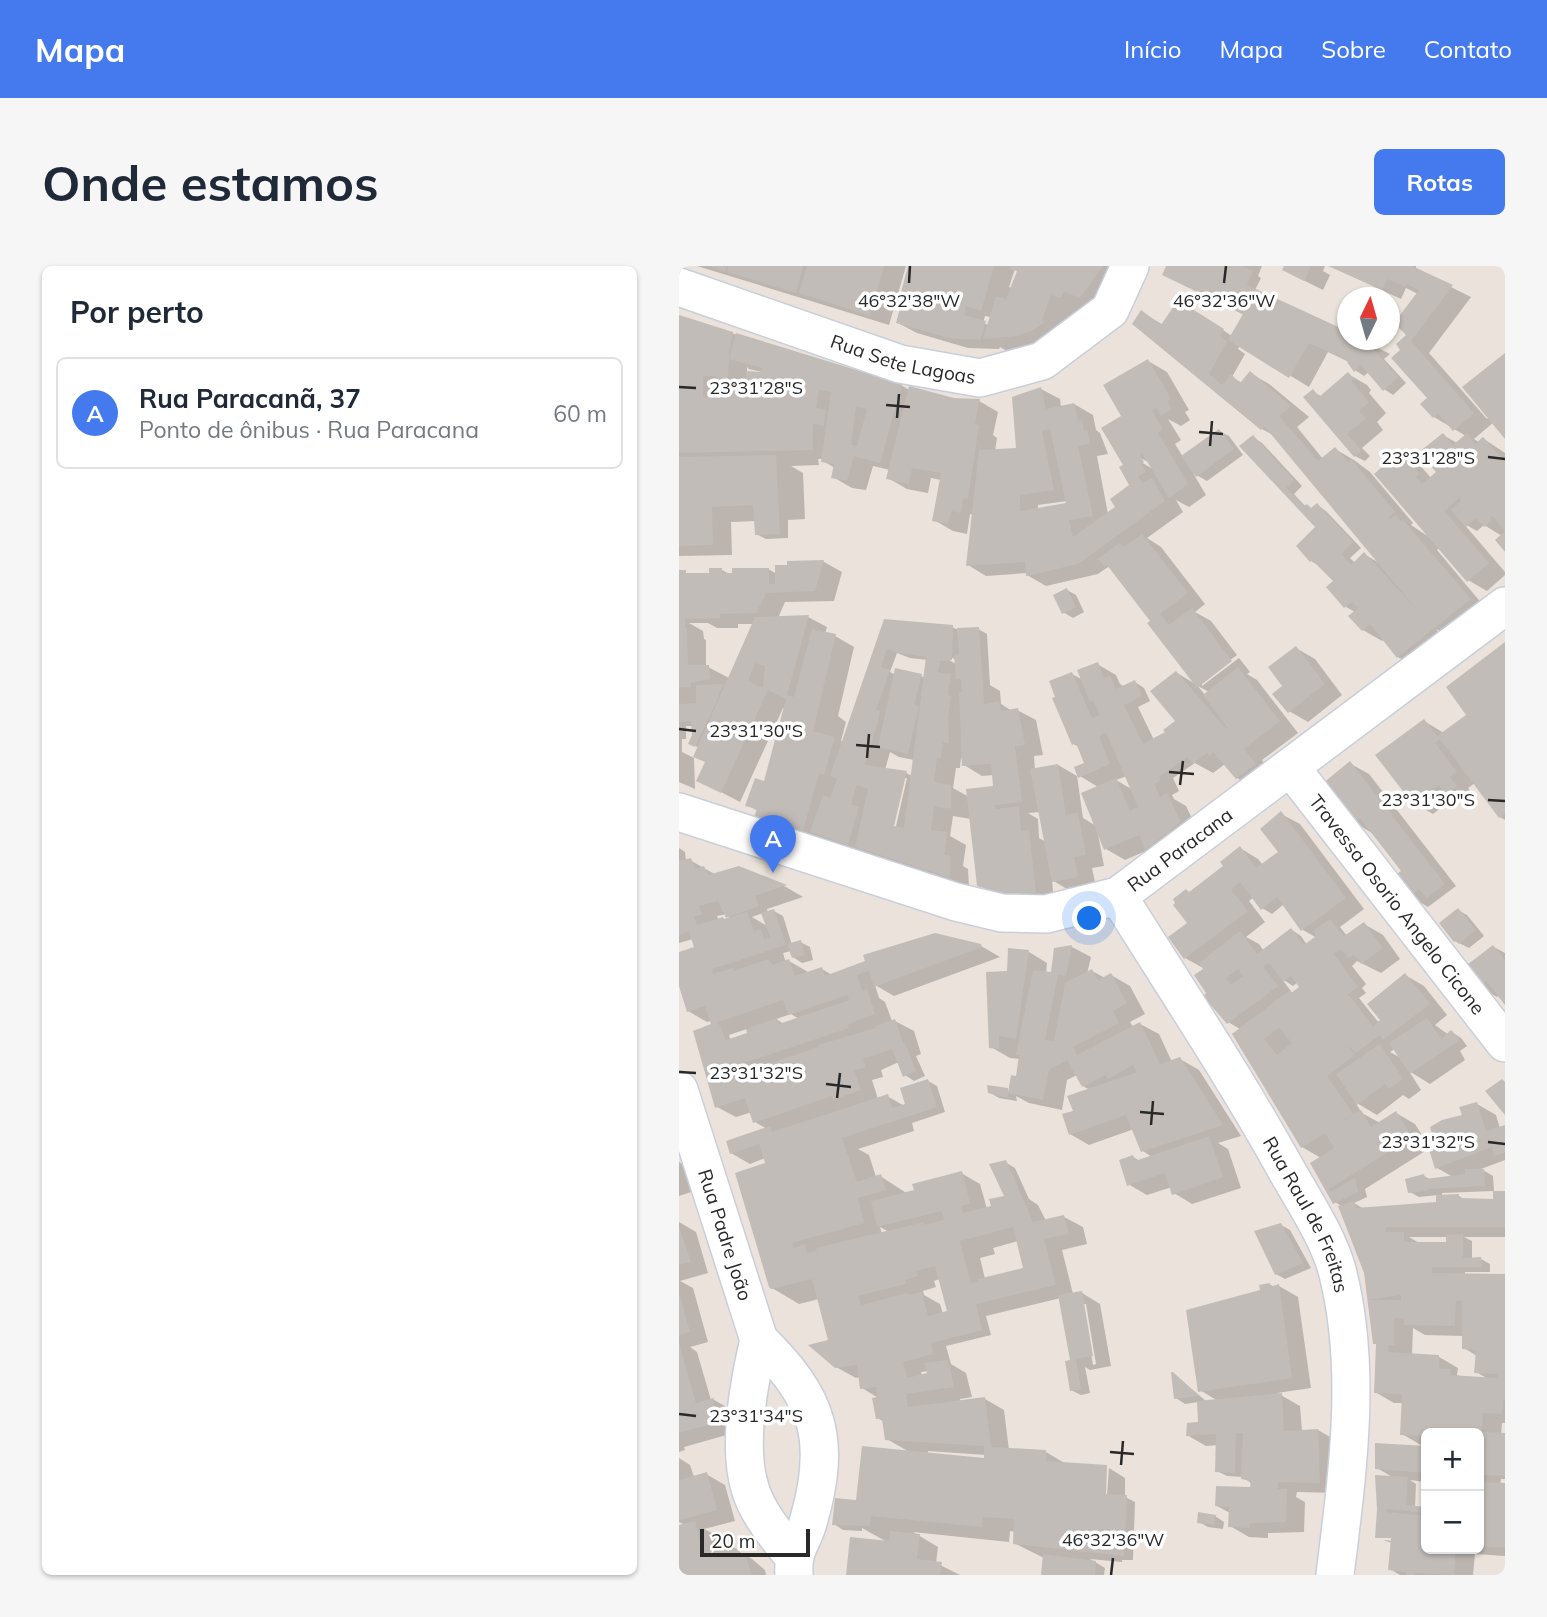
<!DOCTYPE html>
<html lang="pt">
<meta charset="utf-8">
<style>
:root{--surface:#fff;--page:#f6f6f7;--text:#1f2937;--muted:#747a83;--line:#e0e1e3;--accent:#447aee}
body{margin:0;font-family:Mulish,sans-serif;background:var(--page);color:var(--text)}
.controls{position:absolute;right:21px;bottom:21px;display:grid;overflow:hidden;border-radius:10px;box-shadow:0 2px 5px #0004}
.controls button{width:63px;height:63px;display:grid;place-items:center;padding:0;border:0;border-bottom:2px solid var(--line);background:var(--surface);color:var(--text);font:35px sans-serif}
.compass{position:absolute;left:658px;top:21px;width:63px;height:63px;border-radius:50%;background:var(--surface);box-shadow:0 2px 5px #0004;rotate:5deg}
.scale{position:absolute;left:21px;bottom:18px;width:110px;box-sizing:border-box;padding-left:7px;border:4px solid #292929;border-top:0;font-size:19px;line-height:24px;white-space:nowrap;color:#292929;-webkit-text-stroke:5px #fff;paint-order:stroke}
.you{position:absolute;left:411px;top:653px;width:24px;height:24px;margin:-18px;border:5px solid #fff;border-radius:50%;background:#1a73e8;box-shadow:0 0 0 10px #1a73e833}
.badge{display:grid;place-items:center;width:46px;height:46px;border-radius:50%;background:var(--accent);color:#fff;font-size:23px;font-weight:700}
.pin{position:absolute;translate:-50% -58px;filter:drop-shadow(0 2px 4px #0008)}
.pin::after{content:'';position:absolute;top:37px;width:24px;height:21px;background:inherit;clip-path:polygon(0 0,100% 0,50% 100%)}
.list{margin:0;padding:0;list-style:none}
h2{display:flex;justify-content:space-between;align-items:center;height:91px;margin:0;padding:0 28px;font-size:30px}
h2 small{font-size:23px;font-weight:400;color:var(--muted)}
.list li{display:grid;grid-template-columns:46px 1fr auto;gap:21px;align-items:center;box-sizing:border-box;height:112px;margin:0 14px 14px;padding:0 14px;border:2px solid var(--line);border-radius:10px}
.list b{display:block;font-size:26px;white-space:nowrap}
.list p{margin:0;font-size:23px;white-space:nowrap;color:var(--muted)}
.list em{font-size:23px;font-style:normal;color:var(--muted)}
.map{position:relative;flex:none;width:826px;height:1309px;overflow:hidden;border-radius:10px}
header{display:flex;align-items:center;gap:42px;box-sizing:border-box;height:98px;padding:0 35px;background:var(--accent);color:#fff}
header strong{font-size:33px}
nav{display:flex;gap:38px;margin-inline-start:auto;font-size:24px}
.intro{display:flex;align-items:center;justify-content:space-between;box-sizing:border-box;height:168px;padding:0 42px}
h1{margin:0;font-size:49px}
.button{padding:18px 32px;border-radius:10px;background:var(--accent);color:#fff;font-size:24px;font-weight:700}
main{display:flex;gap:42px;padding:0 42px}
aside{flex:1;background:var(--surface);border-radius:10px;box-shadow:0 2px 5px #0004}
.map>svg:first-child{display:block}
.shadow{fill:#0003;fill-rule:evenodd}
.building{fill:#c2bcb8;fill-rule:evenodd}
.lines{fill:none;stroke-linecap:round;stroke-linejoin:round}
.minor-casing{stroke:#c9cfda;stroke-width:40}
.minor{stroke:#fff;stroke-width:37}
.ticks{fill:none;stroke:#292929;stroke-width:2.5}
.labels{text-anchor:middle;stroke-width:7;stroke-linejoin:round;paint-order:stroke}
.street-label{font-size:19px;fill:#292929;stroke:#fff}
.ticks-label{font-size:18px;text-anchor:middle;fill:#292929;stroke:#fff;stroke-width:7;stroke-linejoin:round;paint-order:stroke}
</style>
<header>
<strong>Mapa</strong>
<nav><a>Início</a><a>Mapa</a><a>Sobre</a><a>Contato</a></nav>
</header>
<div class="intro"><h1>Onde estamos</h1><a class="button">Rotas</a></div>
<main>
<aside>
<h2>Por perto<small></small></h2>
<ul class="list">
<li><span class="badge">A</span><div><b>Rua Paracanã, 37</b><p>Ponto de ônibus · Rua Paracana</p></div><em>60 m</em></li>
</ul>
</aside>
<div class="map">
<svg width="826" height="1309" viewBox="0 0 826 1309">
<rect width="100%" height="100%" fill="#eae2db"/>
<path class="shadow" d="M18 0H227L210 59Z
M231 0H440L409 47 400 43 390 70 333 88 321 81 320 83 289 82 238 67 219 57ZM336 3 340 5 333 22 330 21ZM306 50 312 51 310 59 304 57Z
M489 0H583L579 10 582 12 576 24 668 67V74H683L711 88 705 93 727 117 714 129 705 123 690 106 685 110 676 104 670 96 649 86 630 121 561 79 559 83 566 88 553 111 563 117 571 107 590 118 630 151 618 161 644 193 656 183 675 194 691 206 734 257 732 259 750 271 721 188 740 198 752 212 759 206 764 169 778 177 787 170 755 151 751 133 723 84 739 28 727 22 722 33 651 0H737V4L792 31 750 87 808 153 810 151 826 89V170L815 156 795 173 801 177 805 173 826 187V283L823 270 805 259 798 265 784 257 826 306V309L808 325 789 314 761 282 758 284 809 345 773 372 757 363 761 369 738 402 719 391 705 373 703 375 684 364 676 346 667 341 657 315 642 301 632 295 643 267 562 180 574 171 583 177 623 220 615 228 627 241 634 243 638 239 647 245 682 282 671 292 676 297 685 288 700 297 596 170 583 163 463 46 484 59 518 47 553 70 565 49 485 9Z
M607 0H646L644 5 651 9 644 24 624 14Z
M0 51 222 119 230 124 275 133 300 135 319 146 314 169 318 172 316 185 339 184 362 123 381 133 382 141 395 138 414 149 417 164 421 167 429 188 418 190 429 248 438 242 452 220 447 199 444 150 469 95 488 106 510 144 506 146 511 154 502 160 489 153 502 174 496 178 504 191 540 165 550 170 564 189 528 215 514 207 527 229 510 241 497 234 504 246 468 272 482 281 526 338 516 346 532 355 558 389 523 415V420L560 392 571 406 568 408 578 414 619 467 583 494 594 510 577 523 558 512 546 498 534 507 516 497 494 512 500 525 493 529 495 533 507 540 520 567 486 594 469 584 446 594 427 583 419 568 425 600 413 602 417 621 393 626 373 614 375 637 319 630 300 619 292 553 274 550 271 570 287 579 284 600 289 603 290 621 152 576 150 582 68 539 86 517 106 443 104 442 61 536 19 514 27 497 20 482 11 477 14 470V460H7V473H3V486L15 492 16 523 0 516V306L12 309H31L43 304 52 309 89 303 98 308 110 301 109 297 145 296 163 306 155 335 106 336 99 352 129 351 148 361 146 368 156 370 175 381 159 450 167 456 162 475 164 476 207 355 273 361 279 364 299 363 308 368 311 419 321 425 322 438 333 445 338 444 357 454 364 489 355 490 356 504 379 499 398 510 404 552 417 560 419 521 401 510 408 498 401 481 394 478 393 408 404 414 418 398 437 409 441 418 446 421 456 416 465 422 471 435 459 441 475 474 486 468 498 455V407L518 419 474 355 434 303 429 301 419 308 367 320 348 309V307L307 310 289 299 294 249 291 248 288 268 274 265 255 254 262 214 252 212 249 227 228 223 209 212 211 204 194 200 187 224 173 222 154 211 156 202 144 195V193H139L140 199 112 200 124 207 126 253 109 254V272L87 273 77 268V255L52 256 53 289 0 290ZM68 101 70 103 83 106 68 107ZM43 119 51 124 55 131 43 132ZM458 190 471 197 472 202 457 193ZM388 235 389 238 359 244V239ZM10 357H29L38 362H59V358H75L50 412 27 400V374L25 373 24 365ZM218 387 231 392 249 394 246 412 242 410 217 409 211 406ZM267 388 277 394V398L265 391ZM519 420 530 426 526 429ZM211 486 220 491 235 494 233 510 227 507 206 504ZM282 491 285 499 303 510 315 509 316 521 290 531 274 522 277 502H281ZM448 510 454 524 437 514ZM224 512H228L215 569 211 568ZM361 546 367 576 360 572 359 553 349 547Z
M669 108 688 119 692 124 690 127 707 147 698 156 704 164 683 182 691 190 686 195 676 190 634 125 643 131Z
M388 324 397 329 405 346 394 352 384 346Z
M826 380V554L821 551 796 517 789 522 796 531 787 539 775 532 754 548 735 537 745 455 765 467 790 449Z
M617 382 636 393 663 429 629 456 610 445Z
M672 498 690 508 777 620 749 641 731 630 724 606 693 567 675 556Z
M602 548 621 558 685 643 661 661 668 670 685 658 704 669 721 693 702 707 678 695 673 700 687 718 683 722 687 727 680 732 700 757 726 709 745 720 768 749 756 759 770 769 773 766 782 772 788 780 781 785 786 794 751 818 730 805 742 824 730 833 724 829 698 849 676 836 683 847 701 857 717 847 736 858 749 879 757 877 798 838 817 849 821 863 826 861V894L802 903 814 910 815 925 763 927V930H780L786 934H816L826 927V971H785L793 975V993H802L811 998V1006H786V1009L826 1010V1157H823L822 1169H826V1213H822L821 1219H826V1290L796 1288 794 1309H721L711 1303 713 1277 704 1274 714 1275V1271L698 1270 715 1212 698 1202V1179L747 1182V1216L731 1214 737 1218 736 1242H747V1283H800V1228H802V1220H800V1167H747V1182L723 1168 725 1137H715L696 1126 698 1079 695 1077 686 1006 661 939 656 936 650 926 642 892 623 881 555 768 561 763 549 756 530 728 526 703 506 692 512 627 546 600 561 582 579 593 584 599 602 587ZM575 631 583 642 593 648 605 638 624 664 638 672 628 679 622 670 613 664 585 685 580 678 567 671 586 656 570 635ZM603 713 614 720 619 716 623 721 614 728ZM716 783 722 792 711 786ZM751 882 758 902 774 911 752 914 745 910 731 926 740 931 759 929V937L685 943 675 937 688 931 686 923ZM730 971H769V979L742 978ZM734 1062 746 1069 785 1070V1082L798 1090 797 1106 811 1114 783 1112 778 1109 779 1102 760 1091 733 1089Z
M0 582 6 586 7 595 11 594 37 609 60 602 107 621 124 631 88 643 89 647 95 645 104 650 113 679 121 676 131 681 134 694 123 697 114 691 112 685 104 687 107 697 110 695 129 706 143 703 153 709 302 680 321 691 215 730 196 719 200 732 206 736 213 755H216L235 765 242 788 237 790 246 810 235 815 226 809 220 796 202 804 204 811 193 814 199 833 208 830 229 842 249 815 258 820 266 846 233 857 235 865 179 883 190 889 197 911 201 910 229 928 282 907 301 918 308 943 327 931 326 896 336 902 350 933 359 939 367 955 385 951 404 961 408 978 383 984 394 1028 403 1027 421 1038 432 1100 411 1104 406 1101 411 1127 402 1129 392 1124 396 1095 382 1032 307 1050 312 1069 267 1080 272 1098 287 1107 293 1131 281 1133V1136L306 1133 325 1144 330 1184 367 1186 387 1198 425 1230H428L430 1202 446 1212V1231L456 1236 454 1294H443V1296L411 1293 426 1302 425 1309H363L365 1292 335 1277 336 1266 331 1265 330 1276 234 1266 259 1281 257 1297 281 1309H169L208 1276 183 1262V1265L164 1264 155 1258 232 1187 208 1173 205 1156 199 1152 201 1133 183 1122 181 1111 177 1112 157 1101 140 1033 120 1038 93 1022 88 898 86 892 71 898 52 887 88 863 76 856 73 846 57 851 38 841 32 755 28 756 9 745 0 718V688L17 683 14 673 0 677ZM84 647 88 660 73 651ZM48 648 51 653 40 655 38 650ZM112 748 120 753 105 758 97 753ZM68 763 71 769 52 775 50 769ZM201 961 210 966 203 968ZM339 975 346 1003 306 1013 301 992 316 988 314 982ZM261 1013 273 1046 264 1048 261 1038 245 1029 244 1025 257 1021 255 1015ZM403 1038H407L417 1098 414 1099ZM249 1105 250 1109 243 1110 242 1106ZM249 1185 307 1189 306 1194 249 1188Z
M779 644 788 649 805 670 790 682 776 675Z
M393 681 412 691 408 708 413 705 426 712 432 709 451 720 466 748 451 756 454 761 461 758 480 768 493 796 501 793 520 804 562 870 539 877 549 883 562 922 513 938 495 927 493 921 468 929 449 918 454 891 461 895 473 891 464 885 455 863 410 879 391 868 396 846 411 824 404 820 398 809 388 814 383 844 350 837 337 830 338 835 320 832 310 826 328 824 331 826 338 812 341 793 331 792 312 781 330 707 350 686 368 697 367 708H373L377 683Z
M815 681 826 687V736L821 729 818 731 799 720Z
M0 896 3 898 12 926 0 930Z
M0 956 17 966 29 1007 1 1015 14 1022 29 1076 11 1081 18 1086 32 1134H35L53 1144 51 1168 5 1181 6 1184 0 1186Z
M602 959 611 964 632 1002 606 1013 597 1008Z
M590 1018 595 1021 600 1020 619 1031 632 1122 598 1127 621 1140 623 1165 639 1164 658 1175 660 1227 618 1226 617 1231 626 1236 625 1266 589 1267V1272L570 1271 551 1260V1247L538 1240 573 1222V1218L564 1211 548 1210 538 1205 539 1179 527 1180 508 1169 521 1158 520 1136 506 1138 497 1132 494 1107 528 1136 539 1135 521 1124 583 1025Z
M0 1192 11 1199 15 1211 27 1208 46 1219 56 1255 25 1263 35 1268 39 1286 53 1282 73 1293 86 1304 87 1309H0V1261L6 1259 0 1256Z
M536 1250 545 1256 544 1263 529 1261 520 1256Z"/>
<path class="building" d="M30 0H48L46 6Z
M49 0H124L117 27 48 6Z
M128 0H205L191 50 120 27Z
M229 0H315L302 45 287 40 285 49 307 55 301 74 269 72 217 57 224 31 221 30Z
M332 0H424L401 32 385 26 382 32 372 29 363 54 366 56 354 64 338 70 304 73 317 30 327 33 338 5 331 3Z
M487 0H563L574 5 568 19 668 65V74H688L694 76 691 79 719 111 704 125 682 99 675 106 668 96 670 95 630 77 610 112 549 74 564 48 483 9Z
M605 0H632L625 15 603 4Z
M649 0H733L774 19 732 75 795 147 774 165 759 147 754 152 741 138 748 132 712 92 721 84 717 78 727 69 715 57 740 24 728 18 727 21 708 13 703 24Z
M499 34 545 63 541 71 548 75 530 108 543 119 552 108 561 117 571 105 612 140 600 150 639 195 656 181 669 196 672 193 716 246 710 251 711 253 717 249 722 255 724 254 792 333 718 392 691 358 683 365 669 350 679 342 673 336 665 342 647 321 654 315 633 294 631 296 617 280 636 261 560 180 574 169 615 214 607 222 625 240 628 238 632 242 638 237 674 276 662 288 672 299 685 286 737 343 586 161 582 164 453 58 462 44 482 59Z
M0 49 54 66 50 87 49 116 67 117V105L83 106V102L50 93 57 67 223 118 201 197 175 190 168 215 152 212 155 198 142 196 152 126 140 124 137 142 147 143 145 160 134 158V184L0 187ZM24 110H37V118L49 119V130L24 131ZM177 140 188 143 178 180 172 179Z
M826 87V173L783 121Z
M469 93 492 133 488 135 493 143 482 150 477 142 473 145 484 163 479 167 509 218 490 232 463 187 461 189 465 196 462 198 467 206 459 210 463 217 473 212 486 235 399 298 347 310 346 296 287 300 300 184 337 182 333 131 362 121 367 143 395 137 399 155 403 154 405 165 408 164 411 177 399 180 414 250 390 254 394 271 436 241 431 233 450 219 440 201 444 199 422 162 442 150 424 119ZM371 163 387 237 341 245V229L375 224 363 165Z
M669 106 675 113 672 115 690 136 680 145 687 152 668 168 683 185 675 191 624 131 634 123 640 131Z
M230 120 275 132 301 133 296 158 300 159 289 233 284 232 282 247 272 245 269 258 253 255 262 207 233 202 230 218 207 213Z
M540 163 555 183 517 211 502 190Z
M764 167 774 179 788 167 796 178 804 171 826 196V265L813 250 811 252 813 254 805 261 797 252 787 261 772 244 782 235 780 232 765 245 810 297 788 316 695 208 721 185 740 207 737 211 743 218 757 206 740 186Z
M97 189 101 268 76 269 74 239 33 241 34 279 0 280V191Z
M826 265V286L816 274Z
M463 268 509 327 481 348 490 359 513 342 553 395 518 422 468 357 471 355 428 299 426 301 419 293 440 277 445 281Z
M145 294 136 325 87 327 77 347 41 348V352L6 353V362H8L9 399H30L31 413 12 417V421H0V304H7V307H30V302H43V307H53V302H90V318H96V299H108V295Z
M388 322 397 341 383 348 374 329Z
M130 349 108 429 115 431 133 363 157 368 134 465 156 471 145 509 140 507 123 568 75 551 78 543 66 540 76 512 85 515 107 433 89 424 42 527 17 515 26 496 14 491 76 351ZM76 397 86 400 84 422 69 415Z
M205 353 274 359 273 394 261 395 259 406 272 408 269 429 272 430 269 452 270 477 264 476 262 492H258L255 516 272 519V543L255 540 252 564 269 566 265 589 271 590V612L176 581 189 523 178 519 172 538 180 541 169 579 131 566 144 529 151 532 158 513 151 510ZM208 383 220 387 247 391 225 562 215 560 228 505 186 499 199 455 201 445 197 444 211 404 202 401Z
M300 361 305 438 320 435 322 445 339 442 346 479 336 480 343 536 316 539 317 543 340 540 342 565 350 564 357 627 328 629 298 620 287 523 314 520 312 498 283 500 280 427 283 426 282 413H277L275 389 280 388 278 362Z
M826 376V548L820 552 761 473 756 477 778 506 771 511 778 520 767 529 760 519 734 538 696 489 745 453 758 470 787 449 767 421Z
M617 380 646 418 609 447 593 428 603 420 589 401Z
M419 396 425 412 431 410 437 423 456 414 463 430 445 439 464 478 486 466 484 464 496 455 471 425 497 405 547 463 549 462 524 429 559 401 601 455 565 483 577 498 557 513 534 486 530 490 528 487 514 498 508 491 480 511 482 514 475 518 481 531 488 527 502 556 466 584 460 569 425 584 402 527 437 512 451 545 459 541 427 466 420 470 431 498 399 512 395 501 405 497 397 477 393 479 373 432 376 431 370 415 393 406 413 452 421 449 414 434 411 436 398 404Z
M216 402 243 408 235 439 240 440 229 488 199 481Z
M44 418 37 437 16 481 9 478 13 469 12 455 0 456V438L17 437V419Z
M671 495 766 618 748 632 740 623 729 632 714 611 722 605 681 552 673 558 643 518Z
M379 498 387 549 399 547 407 589 395 591 399 611 373 616 351 503Z
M602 545 667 632 622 665 598 631 582 644 561 616 552 624 569 645 505 693 489 671 508 657 494 639 496 637 494 633 507 623 510 626 544 600 541 596 561 580 577 602 599 586 581 563Z
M12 592 16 603 25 600 29 609 60 600 108 619 76 630 80 640 47 652 39 635 20 640 23 648 15 651 18 659 44 651 45 653 68 646 75 665 82 663 85 673 91 671 82 647 95 643 107 679 33 703 34 708 54 702 55 705 90 693 93 699 110 693 116 710 143 701 146 710 186 695 184 689 256 667 302 678 303 681 195 721 190 705 178 709 183 724 188 723 196 748 169 758 170 762 47 803 49 811 140 781 139 779 197 762 196 760 216 753 224 777H226L237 805 224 811 213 783 184 793 187 801 175 804 182 824 154 834 153 830 74 857 66 832 36 842 14 765 32 758 26 740 8 746 0 720V686L15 681 10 666 0 669V595ZM168 729 170 734 100 758 98 752 67 763 68 767 47 774 39 756 104 734 109 749Z
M779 642 797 664 780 678 777 675 775 676 760 657Z
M651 653 665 670 685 656 704 682 682 698 675 689 669 692 662 683 655 688 679 721 669 728 694 760 701 754 688 738 726 707 751 738 704 774 701 769 677 787 668 778 676 789 648 810 674 848 660 857 682 844 692 861 717 845 733 871 650 923 652 926 676 912 679 926 654 938 631 897 655 882 646 867 622 882 553 768 611 724 612 727 620 721 612 710 604 716 590 697 584 700 599 720 548 758 524 730 527 727 515 709 524 703 520 697 561 665 578 688 612 662 625 679 637 670 634 665ZM559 703 564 710 552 719 547 712ZM600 762 613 777 598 789 585 773Z
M122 674 126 689 113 692 108 678Z
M393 679 387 710 379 709 366 774 375 775 386 717 413 703 419 714 432 707 448 737 434 745 440 757 394 781 398 789 461 756 481 798 501 791 544 859 462 886 447 849 390 869 383 848 394 845 388 830 458 806 454 799 429 813 427 809 403 821 388 794 370 804 364 834 329 827 332 809 337 810 340 789H337L354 704 372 706 375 682Z
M814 679 826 694V739L807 715 798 722 784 702Z
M329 682 350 684 337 773 320 770V783L310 782 307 706 328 705Z
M748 752 762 773 772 764 781 774 731 808 710 777Z
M701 778 724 813 710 823 706 818 678 839 657 808Z
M249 813 258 841 163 872 178 916 202 908 207 924 179 932 185 957 113 977 115 982 126 978 128 987 138 985 137 982 245 956V959L265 954 263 945 198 961 192 935 235 924 233 918 283 905 291 938 282 940 284 947 312 940 310 933 325 930 310 898 327 894 354 956 385 949 390 968 365 973 377 1019 297 1038 303 1064 252 1077 254 1088 224 1096 228 1112 248 1107 245 1097 269 1094 275 1121 227 1128 229 1141 306 1131 312 1181 367 1184V1195L428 1199 427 1228 448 1229 445 1290 334 1278 335 1253 304 1251 303 1261 192 1250 191 1260 153 1259 156 1232 177 1234 183 1180 305 1192V1180L206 1174 203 1153H197L193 1132 198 1131 197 1121 181 1123 178 1099 156 1102 129 1079 149 1074 133 1013 92 1023 90 1021 56 907 86 897 80 878 51 888 47 875 91 860 93 866 209 828 213 842 226 838 221 822ZM334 961 344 1002 299 1013V1015L292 1018 281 975ZM256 1000 268 1045 249 1050 243 1026 229 1029 228 1027 182 1039 179 1030 227 1018 226 1014 239 1010 237 1005Z
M823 813 826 816V849L806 825Z
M308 819 329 822V832L309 827Z
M798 836 807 865 826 859V887L815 890 813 881 756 903 748 877 755 876 751 861 763 854 783 849 780 841Z
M530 870 544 911 493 929 486 907 448 920 440 894 454 889 456 895Z
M786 903H805L806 920 748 923 749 925 729 927 726 913 745 908 746 913 786 908Z
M814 925H826V961H707L706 966H725V976H767V969L784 968V992L802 991 803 1001H753V1007L826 1008V1134H824L823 1148 804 1147 803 1166 826 1167V1210L800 1209V1167H747V1170L721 1169 723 1128 695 1127 697 1078H694L685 1007 659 940 675 935 677 942 757 936V929L780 928V932L814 933ZM722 1029V1034H690ZM777 1035H783V1083L797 1084 795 1107 818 1108V1112L771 1109 772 1103H760V1089L709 1086 710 1079H715V1052H725V1059L776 1060Z
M602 957 624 997 596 1009 575 965Z
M0 961 12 996 0 999Z
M591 1017V1021L600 1018 613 1112 519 1126 507 1044 581 1024 580 1019Z
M403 1025 414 1090 397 1093 402 1123 391 1125 386 1095 391 1094 379 1029Z
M1 1030 11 1066 0 1069V1031Z
M0 1077 17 1137 35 1132 33 1158 0 1167Z
M492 1106H494L520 1130 495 1133Z
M603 1127 605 1165 639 1163 641 1217 599 1216V1223H608L607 1256 571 1257 570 1262 549 1261 550 1241 536 1240 537 1220 571 1221 572 1215 562 1213 564 1167H557L556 1207 536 1206 537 1168 507 1170 508 1157 519 1156 518 1135Z
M696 1177 747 1180V1207L696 1203Z
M28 1206 38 1244 0 1254V1214Z
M696 1209 729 1211 727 1239 747 1241V1247L708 1243 707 1246 747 1250V1283H777L775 1309 736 1307V1309H727V1306L709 1304 712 1272H696L698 1243Z
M801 1216 826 1217V1282L800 1280Z
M519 1246 537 1249 535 1259 518 1257Z
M16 1255 24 1287 54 1280 67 1291 73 1309H0V1259Z
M211 1265 241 1268 238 1293 263 1296 261 1309H167L171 1271 210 1275Z
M364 1288 417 1295 416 1309H362Z"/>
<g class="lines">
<g class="minor-casing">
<g id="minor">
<path id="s1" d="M0 21 221 98 301 112 363 95 431 44 451 0"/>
<path id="s2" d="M612 502 826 777"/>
<path id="s3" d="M0 546 277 636 323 647 367 648 439 630 826 340"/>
<path id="s4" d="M439 630C496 721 556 811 608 905 625 935 649 971 658 1004 684 1103 668 1210 656 1309"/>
<path id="s5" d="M0 824 80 1074C139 1131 153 1173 130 1253 124 1277 113 1282 115 1309"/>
<path d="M80 1074C70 1116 58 1180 71 1222 78 1247 98 1270 114 1290"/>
</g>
</g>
<use href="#minor" class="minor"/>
</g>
<path class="ticks" d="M230 17 231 0M545 17 547 0M0 121 17 122M207 139 231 141M218 152 220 128M520 166 544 168M531 180 533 155M809 191 826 193M0 463 17 465M177 479 201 481M188 492 190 468M490 506 515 508M501 519 504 495M809 534 826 535M0 806 17 807M147 818 172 821M158 832 161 807M461 846 485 848M472 859 474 835M809 876 826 878M0 1148 17 1150M431 1186 455 1188M442 1199 444 1175M432 1309 434 1292"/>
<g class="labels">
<g class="street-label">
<text dy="7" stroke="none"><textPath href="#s1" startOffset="236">Rua Sete Lagoas</textPath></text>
<text dy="7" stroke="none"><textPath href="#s3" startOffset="534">Rua Paracana</textPath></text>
<text dy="7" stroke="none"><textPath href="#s2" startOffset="173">Travessa Osorio Angelo Cicone</textPath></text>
<text dy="7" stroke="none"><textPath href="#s4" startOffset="371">Rua Raul de Freitas</textPath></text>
<text dy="7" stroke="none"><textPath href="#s5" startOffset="152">Rua Padre João</textPath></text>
</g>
</g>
<g class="ticks-label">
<text x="230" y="41">46°32'38"W</text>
<text x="545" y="41">46°32'36"W</text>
<text x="77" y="128">23°31'28"S</text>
<text x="749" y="198">23°31'28"S</text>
<text x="77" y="471">23°31'30"S</text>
<text x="749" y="540">23°31'30"S</text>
<text x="77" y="813">23°31'32"S</text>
<text x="749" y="882">23°31'32"S</text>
<text x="77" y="1156">23°31'34"S</text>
<text x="434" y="1280">46°32'36"W</text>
</g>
</svg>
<div class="controls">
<button>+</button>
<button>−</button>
</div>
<svg class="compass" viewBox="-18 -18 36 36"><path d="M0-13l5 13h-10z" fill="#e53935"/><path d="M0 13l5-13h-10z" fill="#747a83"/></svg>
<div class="scale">20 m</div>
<div class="you"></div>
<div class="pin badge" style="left:94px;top:607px">A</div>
</div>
</main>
